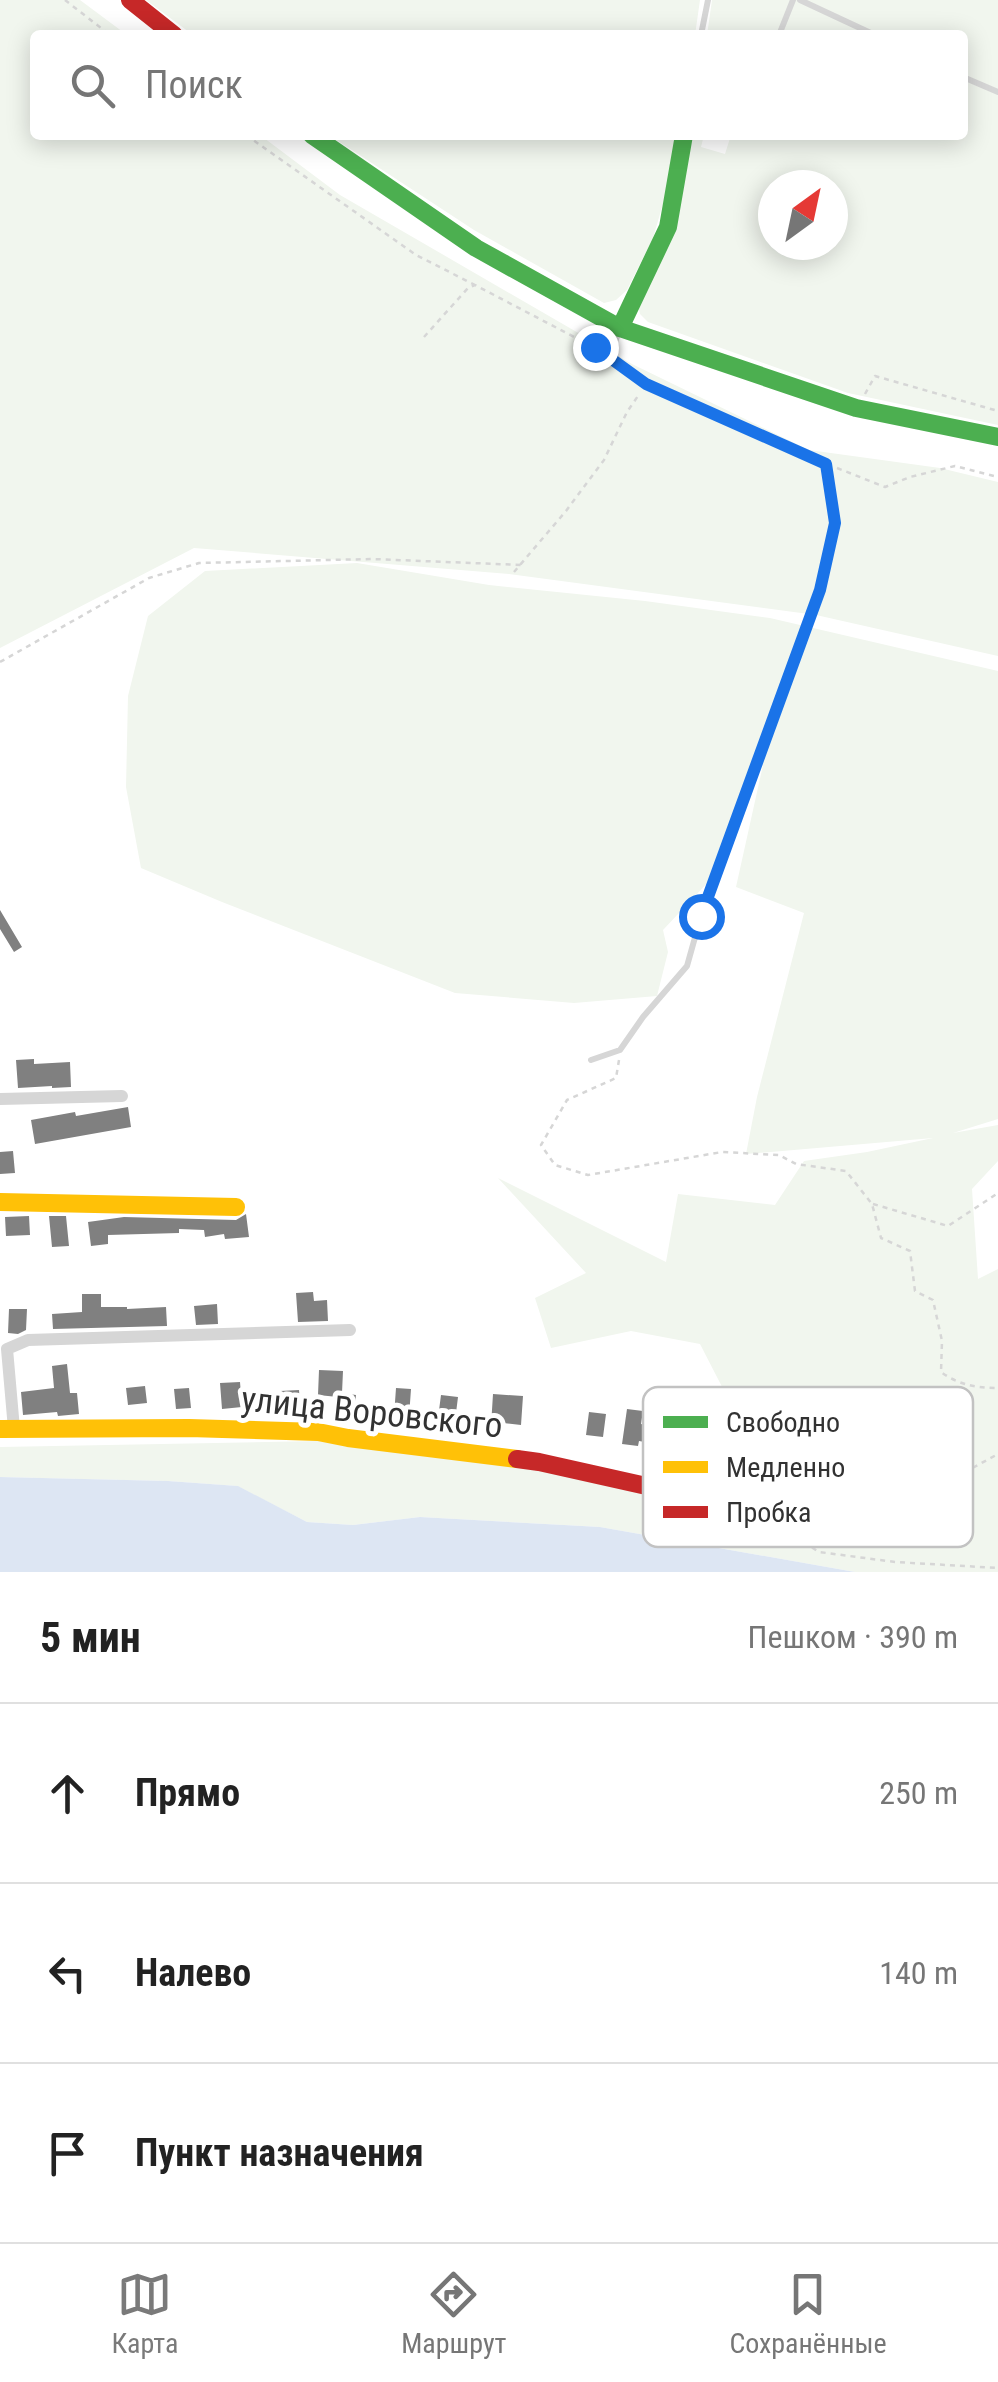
<!DOCTYPE html>
<html lang="ru">
<meta charset="utf-8">
<style>
:root{--surface:#fff;--page:#f2f2f2;--text:#222;--muted:#767676;--line:#e0e0e0;--accent:#7a7a7a}
body{margin:0;font-family:"Roboto Condensed",sans-serif;background:var(--page);color:var(--text)}
.compass{position:absolute;left:758px;top:170px;width:90px;height:90px;border-radius:50%;background:var(--surface);box-shadow:0 5px 25px #0003;rotate:33deg}
.stop{position:absolute;width:30px;height:30px;margin:-22px;border:8px solid #1a73e8;border-radius:50%;background:#fff}
.stop.end{background:#1a73e8;border-color:#fff;box-shadow:0 2px 10px #0008}
.list{margin:0;padding:0;list-style:none}
h2{display:flex;justify-content:space-between;align-items:center;height:130px;margin:0;padding:0 40px;font-size:42px}
h2 small{font-size:32px;font-weight:400;color:var(--muted)}
.list li{display:grid;grid-template-columns:65px 1fr auto;gap:30px;align-items:center;box-sizing:border-box;height:180px;padding:0 40px;border-top:2px solid var(--line)}
.list b{display:block;font-size:38px;white-space:nowrap}
.list em{font-size:32px;font-style:normal;color:var(--muted)}
.icon{flex:none;width:55px;height:55px;fill:none;stroke:currentColor;stroke-width:2;stroke-linecap:round;stroke-linejoin:round}
.map{position:relative;flex:none;width:998px;height:1572px;overflow:hidden}
.search{position:absolute;background:var(--surface);box-shadow:0 5px 25px #0003;left:30px;right:30px;top:30px;height:110px;display:flex;align-items:center;gap:25px;box-sizing:border-box;padding:0 35px;border-radius:10px;color:var(--muted);font-size:38px}
.sheet{height:670px;background:var(--surface)}
nav{display:flex;justify-content:space-around;align-items:center;box-sizing:border-box;height:140px;border-top:2px solid var(--line);background:var(--surface);font-size:28px;color:var(--muted)}
nav a{display:grid;justify-items:center;gap:5px}
nav .on{color:var(--accent)}
.map>svg:first-child{display:block}
.green{fill:#f1f6ee;fill-rule:evenodd}
.water{fill:#dde6f3}
.building{fill:#808080}
.lines{fill:none;stroke-linecap:round;stroke-linejoin:round}
.path{stroke:#d6d6d6;stroke-width:2.5;stroke-dasharray:5 5;stroke-linecap:butt}
.lane{stroke:#d6d6d6;stroke-width:6}
.street{stroke:#d6d6d6;stroke-width:12}
.fast{stroke:#4caf50;stroke-width:18}
.slow{stroke:#ffc107;stroke-width:18}
.jam{stroke:#c62828;stroke-width:18}
.route{stroke:#1a73e8;stroke-width:12}
.labels{text-anchor:middle;stroke-width:10;stroke-linejoin:round;paint-order:stroke}
.street-label{font-size:35px;fill:#323232;stroke:#fff}
.key{fill:#fff;stroke:#c2c2c2;stroke-width:2.5}
.key-label{font-size:28px;fill:#323232}
</style>
<div class="map">
<svg width="998" height="1572" viewBox="0 0 998 1572">
<rect width="100%" height="100%" fill="#fff"/>
<path class="green" d="M0 0H80L127 35H35V135H260L340 195 632 364 809 450 940 468 998 482V656L816 615 509 574 194 548 0 648Z
M146 0H700L695 35H193Z
M712 0H998V425L848 393 648 322 640 314 638 304 690 135H704L701 147 725 154 731 135H963V35H707ZM773 185H833V245H773Z
M329 135H677L669 183 653 238 627 290 616 300 604 303 474 230Z
M357 563 489 585 645 601 770 618 998 671V1119L953 1133 998 1125V1161L972 1189 978 1279 998 1269V1572H855L600 1527 420 1517 353 1525 307 1522 237 1486 168 1481 0 1477V1447L318 1441 537 1467 764 1511 775 1490 804 1463 773 1486 700 1344 631 1331 551 1348 535 1298 586 1273 498 1178 666 1262 678 1194 775 1205 804 1161 867 1152 933 1138 746 1154 757 1097 804 913 736 887 763 765 748 785 711 879 663 930 668 952 657 996 574 1003 455 993 222 902 141 868 126 787 128 696 148 616 205 571Z"/>
<path class="water" d="M0 1477 168 1481 238 1486 307 1522 353 1525 420 1517 600 1527 855 1572H0Z"/>
<path class="building" d="M0 910 22 947 14 952 0 929Z
M34 1059V1064L70 1062 71 1087 52 1088V1086L18 1088 16 1060Z
M128 1107 131 1127 35 1144 31 1120 75 1112 76 1116Z
M13 1151 15 1173 0 1174V1152Z
M246 1214 249 1237 225 1239 224 1234 205 1237 204 1230 179 1229V1233L108 1235V1244L91 1246 88 1222 124 1217 236 1220Z
M29 1216 30 1235 6 1236 5 1217Z
M49 1216H66L69 1246 52 1247Z
M313 1292 314 1301 327 1300 328 1321 298 1322 296 1293Z
M82 1294H101V1307H127V1309L166 1307 167 1326 53 1329 52 1314 82 1312Z
M217 1304 218 1324 196 1325 194 1306Z
M9 1309H27L26 1330 18 1334 8 1333Z
M67 1364 70 1393H77L79 1414 58 1416 57 1412 23 1415 21 1392 54 1388 52 1366Z
M319 1370 343 1371 342 1393 356 1395 354 1412 336 1410 338 1397 318 1395Z
M240 1382 242 1407 222 1409 220 1383Z
M145 1386 147 1403 128 1405 126 1388Z
M189 1388 191 1408 176 1409 174 1389Z
M396 1388 411 1389 409 1417 394 1416Z
M299 1390 300 1404 281 1406 280 1391Z
M493 1394 523 1396 521 1425 503 1423V1426H491Z
M441 1395 458 1397 455 1421 438 1418Z
M627 1409 643 1411 641 1424 658 1427 656 1444 639 1441 638 1446 622 1444Z
M589 1412 606 1414 603 1437 586 1435Z"/>
<g class="lines">
<path class="path" d="M65 0 110 35
M246 135 416 255 475 285
M424 337 468 288 475 285 599 350
M865 394 875 376 998 411
M837 468 885 487 910 477 955 466 998 477
M514 572 566 511 604 460 627 412 640 393
M0 662 149 578 199 563 372 559 522 565
M619 1060 616 1078 567 1100 541 1145 555 1165 588 1175 722 1152 779 1155 796 1164 846 1171 872 1204 881 1238 910 1251 915 1291 933 1300 942 1341 941 1372C959 1385 976 1388 998 1388
M873 1204 948 1226 998 1193
M734 1505C748 1508 760 1509 770 1521L819 1552 895 1562 998 1568
M766 1512 778 1502 788 1499 815 1501 850 1494 876 1493 906 1499 939 1489 956 1477 998 1454"/>
<path class="lane" d="M800 0 875 35
M701 35 708 0
M779 35 793 0
M963 77 998 92
M591 1060 620 1050 643 1017 687 966 701 916 820 590 835 523 826 464 646 384 608 357 620 330"/>
<path class="street" d="M0 1099 122 1096
M14 1429 7 1349 28 1340 350 1330"/>
<path class="fast" d="M312 135 476 248 620 328 856 408 998 437
M620 328 668 227 684 135"/>
<path class="slow" d="M0 1202 236 1207
M0 1429 189 1428 318 1432 348 1438 517 1459"/>
<path class="jam" d="M130 0 174 35
M517 1459 539 1462 718 1502"/>
</g>
<g class="lines">
<path class="route" d="M595 347 646 384 826 464 835 523 820 590 701 916"/>
</g>
<g class="labels">
<g class="street-label">
<text transform="translate(372 1412) rotate(6)" y="12">улица Воровского</text>
</g>
</g>
<rect x="643" y="1387" width="330" height="160" rx="15" class="key"/>
<rect x="663" y="1416" width="45" height="12" fill="#4caf50"/>
<rect x="663" y="1461" width="45" height="12" fill="#ffc107"/>
<rect x="663" y="1506" width="45" height="12" fill="#c62828"/>
<g class="key-label">
<text x="726" y="1432">Свободно</text>
<text x="726" y="1477">Медленно</text>
<text x="726" y="1522">Пробка</text>
</g>
</svg>
<svg class="compass" viewBox="-18 -18 36 36"><path d="M0-13l5 13h-10z" fill="#e53935"/><path d="M0 13l5-13h-10z" fill="#767676"/></svg>
<div class="stop" style="left:701px;top:916px"></div>
<div class="stop end" style="left:595px;top:347px"></div>
<div class="search"><svg class="icon" aria-label="search" viewBox="0 0 24 24"><circle cx="10" cy="10" r="6"/><path d="M15 15l6 6"/></svg>Поиск</div>
</div>
<section class="sheet">
<h2>5 мин<small>Пешком · 390 m</small></h2>
<ul class="list">
<li><svg class="icon" aria-label="ahead" viewBox="0 0 24 24"><path d="M12 20V5M6 11l6-6 6 6"/></svg><div><b>Прямо</b></div><em>250 m</em></li>
<li><svg class="icon" aria-label="left" viewBox="0 0 24 24"><path d="M17 20v-9H6M10 6l-5 5 5 5"/></svg><div><b>Налево</b></div><em>140 m</em></li>
<li><svg class="icon" aria-label="arrive" viewBox="0 0 24 24"><path d="M6 21V4h12l-3 4 3 4H6"/></svg><div><b>Пункт назначения</b></div></li>
</ul>
</section>
<nav>
<a class="on"><svg class="icon" aria-label="map" viewBox="0 0 24 24"><path d="M3 6l6-2 6 2 6-2v14l-6 2-6-2-6 2zM9 4v14M15 6v14"/></svg>Карта</a>
<a><svg class="icon" aria-label="directions" viewBox="0 0 24 24"><path d="M12 3l9 9-9 9-9-9zM9 14v-3h6M13 9l2 2-2 2"/></svg>Маршрут</a>
<a><svg class="icon" aria-label="saved" viewBox="0 0 24 24"><path d="M7 4h10v16l-5-4-5 4z"/></svg>Сохранённые</a>
</nav>
